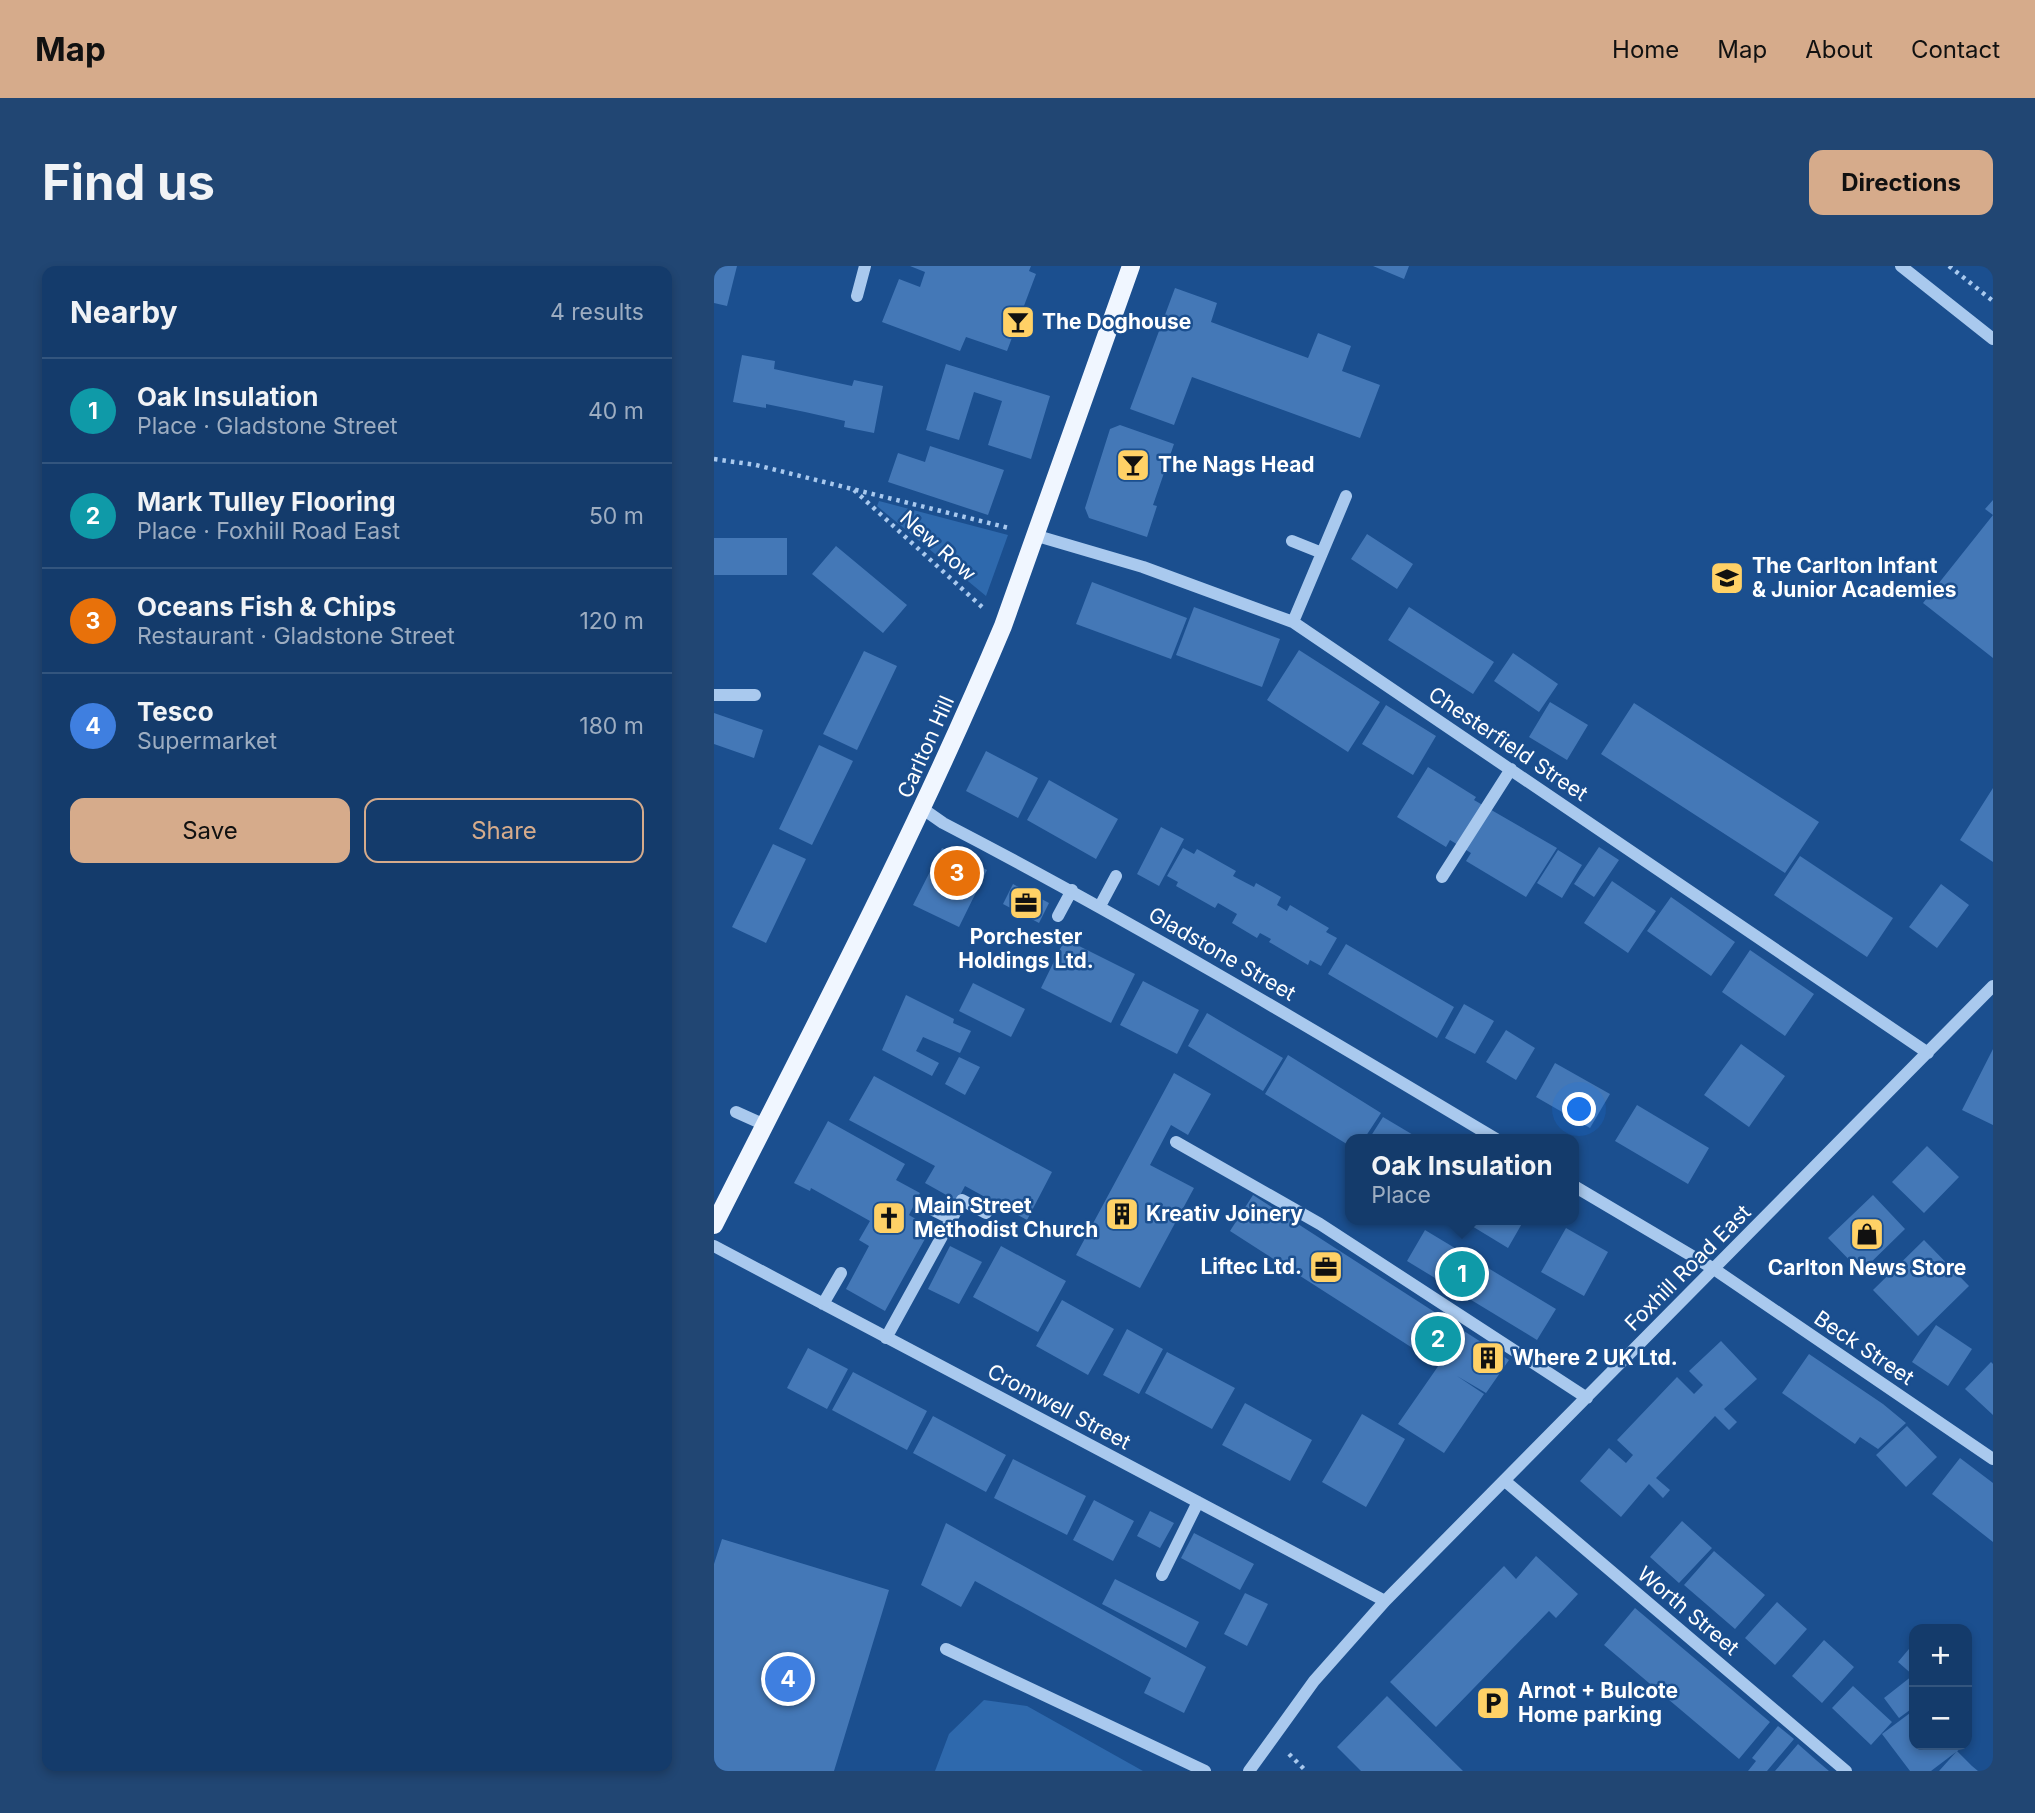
<!DOCTYPE html>
<meta charset="utf-8">
<style>
:root{--surface:#143b6b;--page:#214673;--text:#f1f3f6;--muted:#9dadc1;--line:#33557e;--accent:#d6ab8b}
body{margin:0;font-family:Inter,sans-serif;background:var(--page);color:var(--text)}
.controls{position:absolute;right:21px;bottom:21px;display:grid;overflow:hidden;border-radius:14px;box-shadow:0 4px 10px #0003}
.controls button{width:63px;height:63px;display:grid;place-items:center;padding:0;border:0;border-bottom:2px solid var(--line);background:var(--surface);color:var(--text);font:35px sans-serif}
.you{position:absolute;left:866px;top:844px;width:24px;height:24px;margin:-18px;border:5px solid #fff;border-radius:50%;background:#1a73e8;box-shadow:0 0 0 10px #1a73e833}
.badge{display:grid;place-items:center;width:46px;height:46px;border-radius:50%;background:var(--accent);color:#fff;font-size:23px;font-weight:700}
.pin{position:absolute;translate:-50% -50%;border:4px solid #fff;box-shadow:0 2px 7px #0006}
.popup{position:absolute;left:631px;top:868px;width:234px;height:91px;box-sizing:border-box;display:grid;place-content:center;border-radius:14px;background:var(--surface);filter:drop-shadow(0 2px 5px #0005);font-size:23px;white-space:nowrap;color:var(--muted)}
.popup b{font-size:26px;color:var(--text)}
.popup::after{content:'';position:absolute;left:50%;top:100%;margin-left:-14px;border:14px solid transparent;border-top-color:var(--surface)}
.list{margin:0;padding:0;list-style:none}
h2{display:flex;justify-content:space-between;align-items:center;height:91px;margin:0;padding:0 28px;font-size:30px}
h2 small{font-size:23px;font-weight:400;color:var(--muted)}
.list li{display:grid;grid-template-columns:46px 1fr auto;gap:21px;align-items:center;box-sizing:border-box;height:105px;padding:0 28px;border-top:2px solid var(--line)}
.list b{display:block;font-size:26px;white-space:nowrap}
.list p{margin:0;font-size:23px;white-space:nowrap;color:var(--muted)}
.list em{font-size:23px;font-style:normal;color:var(--muted)}
.actions{display:flex;gap:14px;padding:21px 28px}
.actions a{flex:1;padding:16px 0;border:2px solid var(--accent);border-radius:14px;text-align:center;font-size:24px;color:var(--accent)}
.actions .main{background:var(--accent);color:#111}
.map{position:relative;flex:none;width:1279px;height:1505px;overflow:hidden;border-radius:14px}
header{display:flex;align-items:center;gap:42px;box-sizing:border-box;height:98px;padding:0 35px;background:var(--accent);color:#111}
header strong{font-size:33px}
nav{display:flex;gap:38px;margin-inline-start:auto;font-size:24px}
.intro{display:flex;align-items:center;justify-content:space-between;box-sizing:border-box;height:168px;padding:0 42px}
h1{margin:0;font-size:49px}
.button{padding:18px 32px;border-radius:14px;background:var(--accent);color:#111;font-size:24px;font-weight:700}
main{display:flex;gap:42px;padding:0 42px}
aside{flex:1;background:var(--surface);border-radius:14px;box-shadow:0 4px 10px #0003}
.map>svg:first-child{display:block}
.green{fill:#2e69ad}
.building{fill:#4478b7}
.lines{fill:none;stroke-linecap:round;stroke-linejoin:round}
.path{stroke:#a9c9ee;stroke-width:4.5;stroke-dasharray:3.5 5;stroke-linecap:butt}
.minor{stroke:#a9c9ee;stroke-width:12}
.major{stroke:#f0f6ff;stroke-width:18}
.labels{text-anchor:middle;stroke-width:5;stroke-linejoin:round;paint-order:stroke}
.poi-label{font-size:21px;font-weight:bold;fill:#fff;stroke:#1b4f8f;text-anchor:start}
.street-label{font-size:21px;fill:#fff;stroke:#1b4f8f}
</style>
<header>
<strong>Map</strong>
<nav><a>Home</a><a>Map</a><a>About</a><a>Contact</a></nav>
</header>
<div class="intro"><h1>Find us</h1><a class="button">Directions</a></div>
<main>
<aside>
<h2>Nearby<small>4 results</small></h2>
<ul class="list">
<li><span class="badge" style="background:#0f9aa8">1</span><div><b>Oak Insulation</b><p>Place · Gladstone Street</p></div><em>40 m</em></li>
<li><span class="badge" style="background:#0f9aa8">2</span><div><b>Mark Tulley Flooring</b><p>Place · Foxhill Road East</p></div><em>50 m</em></li>
<li><span class="badge" style="background:#e8710a">3</span><div><b>Oceans Fish &amp; Chips</b><p>Restaurant · Gladstone Street</p></div><em>120 m</em></li>
<li><span class="badge" style="background:#3f7fe0">4</span><div><b>Tesco</b><p>Supermarket</p></div><em>180 m</em></li>
</ul>
<div class="actions"><a class="main">Save</a><a>Share</a></div>
</aside>
<div class="map">
<svg width="1279" height="1505" viewBox="0 0 1279 1505">
<rect width="100%" height="100%" fill="#1b4f8f"/>
<path class="green" d="M165 235 294 269 272 330 163 240Z
M270 1434 313 1440 429 1505H221L235 1468Z"/>
<path class="building" d="M0 0H23L13 40 0 37Z
M196 0H317L315 5 322 8 293 85 252 71 246 85 168 56 185 13 206 21 211 6Z
M659 0H695L690 13Z
M461 22 503 37 497 56 594 92 604 67 637 80 628 105 666 119 646 172 478 111 460 159 416 143Z
M28 89 61 95 60 103 138 120 140 114 169 120 160 167 130 161 131 155 91 146 52 138V142L19 136Z
M232 98 336 130 317 193 274 179 288 135 260 126 245 174 212 164Z
M406 159 460 178 439 239 443 240 433 271 375 252 371 242 396 163Z
M216 180 290 204 274 249 174 216 184 187 211 196Z
M1279 234V392L1209 337 1279 249 1271 243Z
M653 268 699 298 683 323 637 293Z
M0 272H73V309H0Z
M122 280 193 339 169 367 98 308Z
M378 316 473 352 457 393 362 358Z
M480 341 566 373 548 421 462 389Z
M695 341 780 396 759 428 674 374Z
M585 384 666 436 634 486 553 434Z
M150 385 183 400 143 484 109 468Z
M799 387 844 418 825 446 780 415Z
M836 436 874 459 853 494 815 471Z
M920 437 1105 556 1071 607 887 488Z
M672 439 722 470 699 509 648 478Z
M0 447 49 464 40 492 0 478Z
M105 479 139 495 98 579 65 563Z
M272 485 324 512 304 552 252 525Z
M714 501 762 531 760 534 843 582 812 631 752 595 757 587 736 574 732 581 683 551Z
M335 514 404 553 382 593 313 554Z
M1279 522V596L1246 574Z
M447 561 470 573 445 620 423 608Z
M59 578 92 593 52 677 18 661Z
M885 581 905 594 880 631 860 618Z
M228 582 273 604 245 661 199 639Z
M469 582 480 588 483 583 522 605 519 610 540 621 542 617 567 631 563 639 573 645 576 639 615 662 612 666 623 672 607 700 596 694 594 699 555 676 557 673 546 667 543 672 518 657 523 648 504 637 501 642 462 620 464 616 453 610Z
M844 584 868 599 848 632 823 617Z
M1086 590 1179 652 1153 691 1060 629Z
M898 615 942 645 914 687 870 657Z
M299 618 335 637 325 657 289 638Z
M1227 618 1255 639 1223 682 1195 661Z
M957 631 1021 676 997 710 933 665Z
M351 673 421 708 397 757 327 722Z
M632 678 740 741 723 772 614 708Z
M1036 684 1100 728 1071 770 1008 726Z
M429 715 485 744 463 788 406 759Z
M259 717 311 743 297 771 245 745Z
M192 729 240 753 239 757 257 765 246 787 209 771 202 785 225 797 218 810 168 784Z
M750 738 780 755 761 788 731 772Z
M493 747 569 792 549 825 474 780Z
M792 764 821 782 802 814 772 796Z
M1027 778 1071 810 1035 861 990 829Z
M1279 783V859L1248 844Z
M574 789 667 847 650 873H636V880L551 828Z
M245 791 266 801 251 829 231 818Z
M841 797 896 828 876 862 822 831Z
M460 807 497 828 474 869 457 859 436 899 480 922 426 1022 362 989Z
M160 810 338 906 313 954 251 920 243 935 211 917 221 900 135 854Z
M923 839 995 882 974 918 901 875Z
M669 851 706 873H655Z
M114 855 191 898 182 914 206 927 195 949 217 962 171 1045 132 1023 155 980 145 974 156 955 97 922 96 925 80 917Z
M1213 880 1245 911 1210 947 1178 916Z
M539 929 795 1094 772 1127 743 1110 770 1128 730 1187 684 1158 725 1099 516 965Z
M1159 929 1191 963 1147 1006 1114 972Z
M748 954H810L794 982Z
M852 962 894 986 870 1030 827 1006Z
M711 964 842 1043 823 1074 693 995Z
M1210 974 1255 1020 1204 1070 1159 1024Z
M236 980 268 996 245 1038 214 1023Z
M287 980 352 1015 324 1066 259 1031Z
M348 1034 400 1063 374 1109 322 1080Z
M1222 1059 1258 1083 1234 1120 1198 1096Z
M413 1063 449 1083 425 1128 389 1109Z
M1007 1075 1043 1113 1010 1143 1023 1156 1015 1164 1001 1150 942 1212 956 1224 949 1232 935 1218 907 1251 866 1215 895 1182 912 1197 919 1189 903 1174 963 1111 980 1128 989 1119 975 1105Z
M94 1082 134 1103 113 1143 73 1122Z
M453 1086 521 1122 498 1163 431 1127Z
M1095 1088 1169 1138 1192 1157 1164 1183 1146 1171 1141 1178 1068 1127Z
M1277 1096 1279 1098V1149L1251 1123Z
M139 1106 213 1145 193 1184 118 1144Z
M531 1137 598 1174 576 1215 508 1179Z
M648 1148 691 1173 652 1241 608 1216Z
M219 1150 292 1189 272 1226 199 1187Z
M1193 1160 1223 1191 1192 1221 1162 1189Z
M1246 1192 1279 1217V1276L1218 1228Z
M299 1193 372 1230 353 1269 280 1232Z
M380 1234 420 1255 399 1295 359 1274Z
M436 1245 460 1257 446 1282 423 1270Z
M968 1255 998 1282 965 1317 936 1291Z
M232 1257 492 1401 470 1447 430 1427 437 1412 261 1315 247 1341 207 1319Z
M480 1267 540 1298 526 1324 467 1292Z
M8 1273 175 1324 120 1505H0V1298Z
M1000 1285 1051 1329 1021 1363 970 1319Z
M822 1290 864 1328 842 1352 835 1345 722 1461 676 1416 790 1300 802 1313Z
M401 1313 485 1356 472 1382 388 1338Z
M531 1327 554 1338 533 1380 510 1368Z
M1063 1336 1093 1363 1061 1399 1031 1372Z
M921 1342 1056 1456 1025 1493 890 1379Z
M1110 1374 1140 1401 1108 1437 1078 1410Z
M1200 1377V1410L1184 1396Z
M1198 1410 1200 1441 1185 1452 1170 1432Z
M1139 1420 1178 1456 1157 1479 1118 1442Z
M673 1430 749 1505H647L623 1481Z
M1200 1444V1479H1244L1246 1483 1217 1505H1196L1168 1468Z
M1064 1460 1080 1473 1053 1505H1034L1042 1495 1038 1492Z
M1084 1478 1102 1494 1115 1505H1061Z
M1243 1485 1258 1500 1264 1505H1225Z"/>
<g class="lines">
<path class="path" d="M1235 0 1279 35
M0 193 42 199 295 262
M140 224 268 341
M575 1488 592 1505"/>
<path class="minor" d="M1187 0 1279 73
M143 30 151 0
M320 269 429 301 579 356 1214 787
M578 275 608 287
M579 356 632 230
M0 429H41
M209 543 229 557C418 655 600 764 782 873
M728 611 797 503
M386 640 402 610
M344 650 358 624
M22 846 51 859
M462 876 606 958 873 1132
M860 920 1000 1003 1279 1193
M213 941 237 953
M0 980 671 1335
M109 1038 127 1007
M172 1072 248 934 272 947
M791 1215 1132 1505
M448 1309 484 1236
M232 1383 491 1505
M535 1505 600 1415 671 1335 1279 720"/>
<path class="major" d="M0 959C100 761 203 565 289 360L417 0"/>
</g>
<defs>
<g id="bar-square" transform="scale(1.75)"><rect x="-9" y="-9" width="18" height="18" rx="4" fill="#ffd166" stroke="#1b4f8f"/><path d="M-6-5H6L.8 .8V4.5H3.5V6h-7V4.5H-.8V.8Z" fill="#111"/></g>
<g id="school-square" transform="scale(1.75)"><rect x="-9" y="-9" width="18" height="18" rx="4" fill="#ffd166" stroke="#1b4f8f"/><path d="M0-5L7-2L0 1L-7-2ZM-4 1L0 2.5L4 1V4Q0 6-4 4Z" fill="#111"/></g>
<g id="office-square" transform="scale(1.75)"><rect x="-9" y="-9" width="18" height="18" rx="4" fill="#ffd166" stroke="#1b4f8f"/><path d="M-6-3h4V-5.5h4V-3h4V5H-6ZM-1-4.5V-3h2v-1.5ZM-6 0V1H6V0Z" fill="#111"/></g>
<g id="building-square" transform="scale(1.75)"><rect x="-9" y="-9" width="18" height="18" rx="4" fill="#ffd166" stroke="#1b4f8f"/><path d="M-4-6H4V6H1V3H-1V6H-4ZM-2.5-4.3h1.7v1.8h-1.7ZM.8-4.3h1.7v1.8H.8ZM-2.5-1h1.7V.8h-1.7ZM.8-1h1.7V.8H.8Z" fill="#111"/></g>
<g id="church-square" transform="scale(1.75)"><rect x="-9" y="-9" width="18" height="18" rx="4" fill="#ffd166" stroke="#1b4f8f"/><path d="M-1.2-6h2.4v3.5h3.3v2.4h-3.3V6h-2.4V-.1h-3.3v-2.4h3.3Z" fill="#111"/></g>
<g id="shop-square" transform="scale(1.75)"><rect x="-9" y="-9" width="18" height="18" rx="4" fill="#ffd166" stroke="#1b4f8f"/><path d="M-5-2.5h2.3a2.7 3.5 0 0 1 5.4 0H5L5.5 6h-11ZM-1.5-2.5h3a1.5 2.3 0 0 0-3 0Z" fill="#111"/></g>
<g id="parking-square" transform="scale(1.75)"><rect x="-9" y="-9" width="18" height="18" rx="4" fill="#ffd166" stroke="#1b4f8f"/><path d="M-3.5-5.5H1a3.5 3.5 0 0 1 0 7H-1V5.5H-3.5ZM-1-3.4V-.6H.8a1.4 1.4 0 0 0 0-2.8Z" fill="#111"/></g>
</defs>
<g fill-rule="evenodd">
<use href="#bar-square" x="304" y="56"/>
<use href="#bar-square" x="419" y="199"/>
<use href="#school-square" x="1013" y="312"/>
<use href="#office-square" x="312" y="637"/>
<use href="#building-square" x="408" y="948"/>
<use href="#church-square" x="175" y="952"/>
<use href="#shop-square" x="1153" y="968"/>
<use href="#office-square" x="612" y="1001"/>
<use href="#building-square" x="774" y="1092"/>
<use href="#parking-square" x="779" y="1437"/>
</g>
<g class="labels">
<g class="poi-label">
<text x="328" y="63">The Doghouse</text>
<text x="444" y="206">The Nags Head</text>
<text x="1038" y="307">The Carlton Infant<tspan x="1038" dy="24">&amp; Junior Academies</tspan></text>
<text x="312" y="678" text-anchor="middle">Porchester<tspan x="312" dy="24">Holdings Ltd.</tspan></text>
<text x="200" y="947">Main Street<tspan x="200" dy="24">Methodist Church</tspan></text>
<text x="432" y="955">Kreativ Joinery</text>
<text x="588" y="1008" text-anchor="end">Liftec Ltd.</text>
<text x="1153" y="1009" text-anchor="middle">Carlton News Store</text>
<text x="798" y="1099">Where 2 UK Ltd.</text>
<text x="804" y="1432">Arnot + Bulcote<tspan x="804" dy="24">Home parking</tspan></text>
</g>
<g class="street-label">
<text transform="translate(224 280) rotate(42)" y="7">New Row</text>
<text transform="translate(794 478) rotate(34)" y="7">Chesterfield Street</text>
<text transform="translate(212 481) rotate(-66)" y="7">Carlton Hill</text>
<text transform="translate(508 688) rotate(30)" y="7">Gladstone Street</text>
<text transform="translate(974 1002) rotate(-45)" y="7">Foxhill Road East</text>
<text transform="translate(1150 1082) rotate(34)" y="7">Beck Street</text>
<text transform="translate(345 1141) rotate(28)" y="7">Cromwell Street</text>
<text transform="translate(974 1345) rotate(40)" y="7">Worth Street</text>
</g>
</g>
</svg>
<div class="controls">
<button>+</button>
<button>−</button>
</div>
<div class="you"></div>
<div class="pin badge" style="left:748px;top:1008px;background:#0f9aa8">1</div>
<div class="popup"><b>Oak Insulation</b>Place</div>
<div class="pin badge" style="left:724px;top:1073px;background:#0f9aa8">2</div>
<div class="pin badge" style="left:243px;top:607px;background:#e8710a">3</div>
<div class="pin badge" style="left:74px;top:1413px;background:#3f7fe0">4</div>
</div>
</main>
